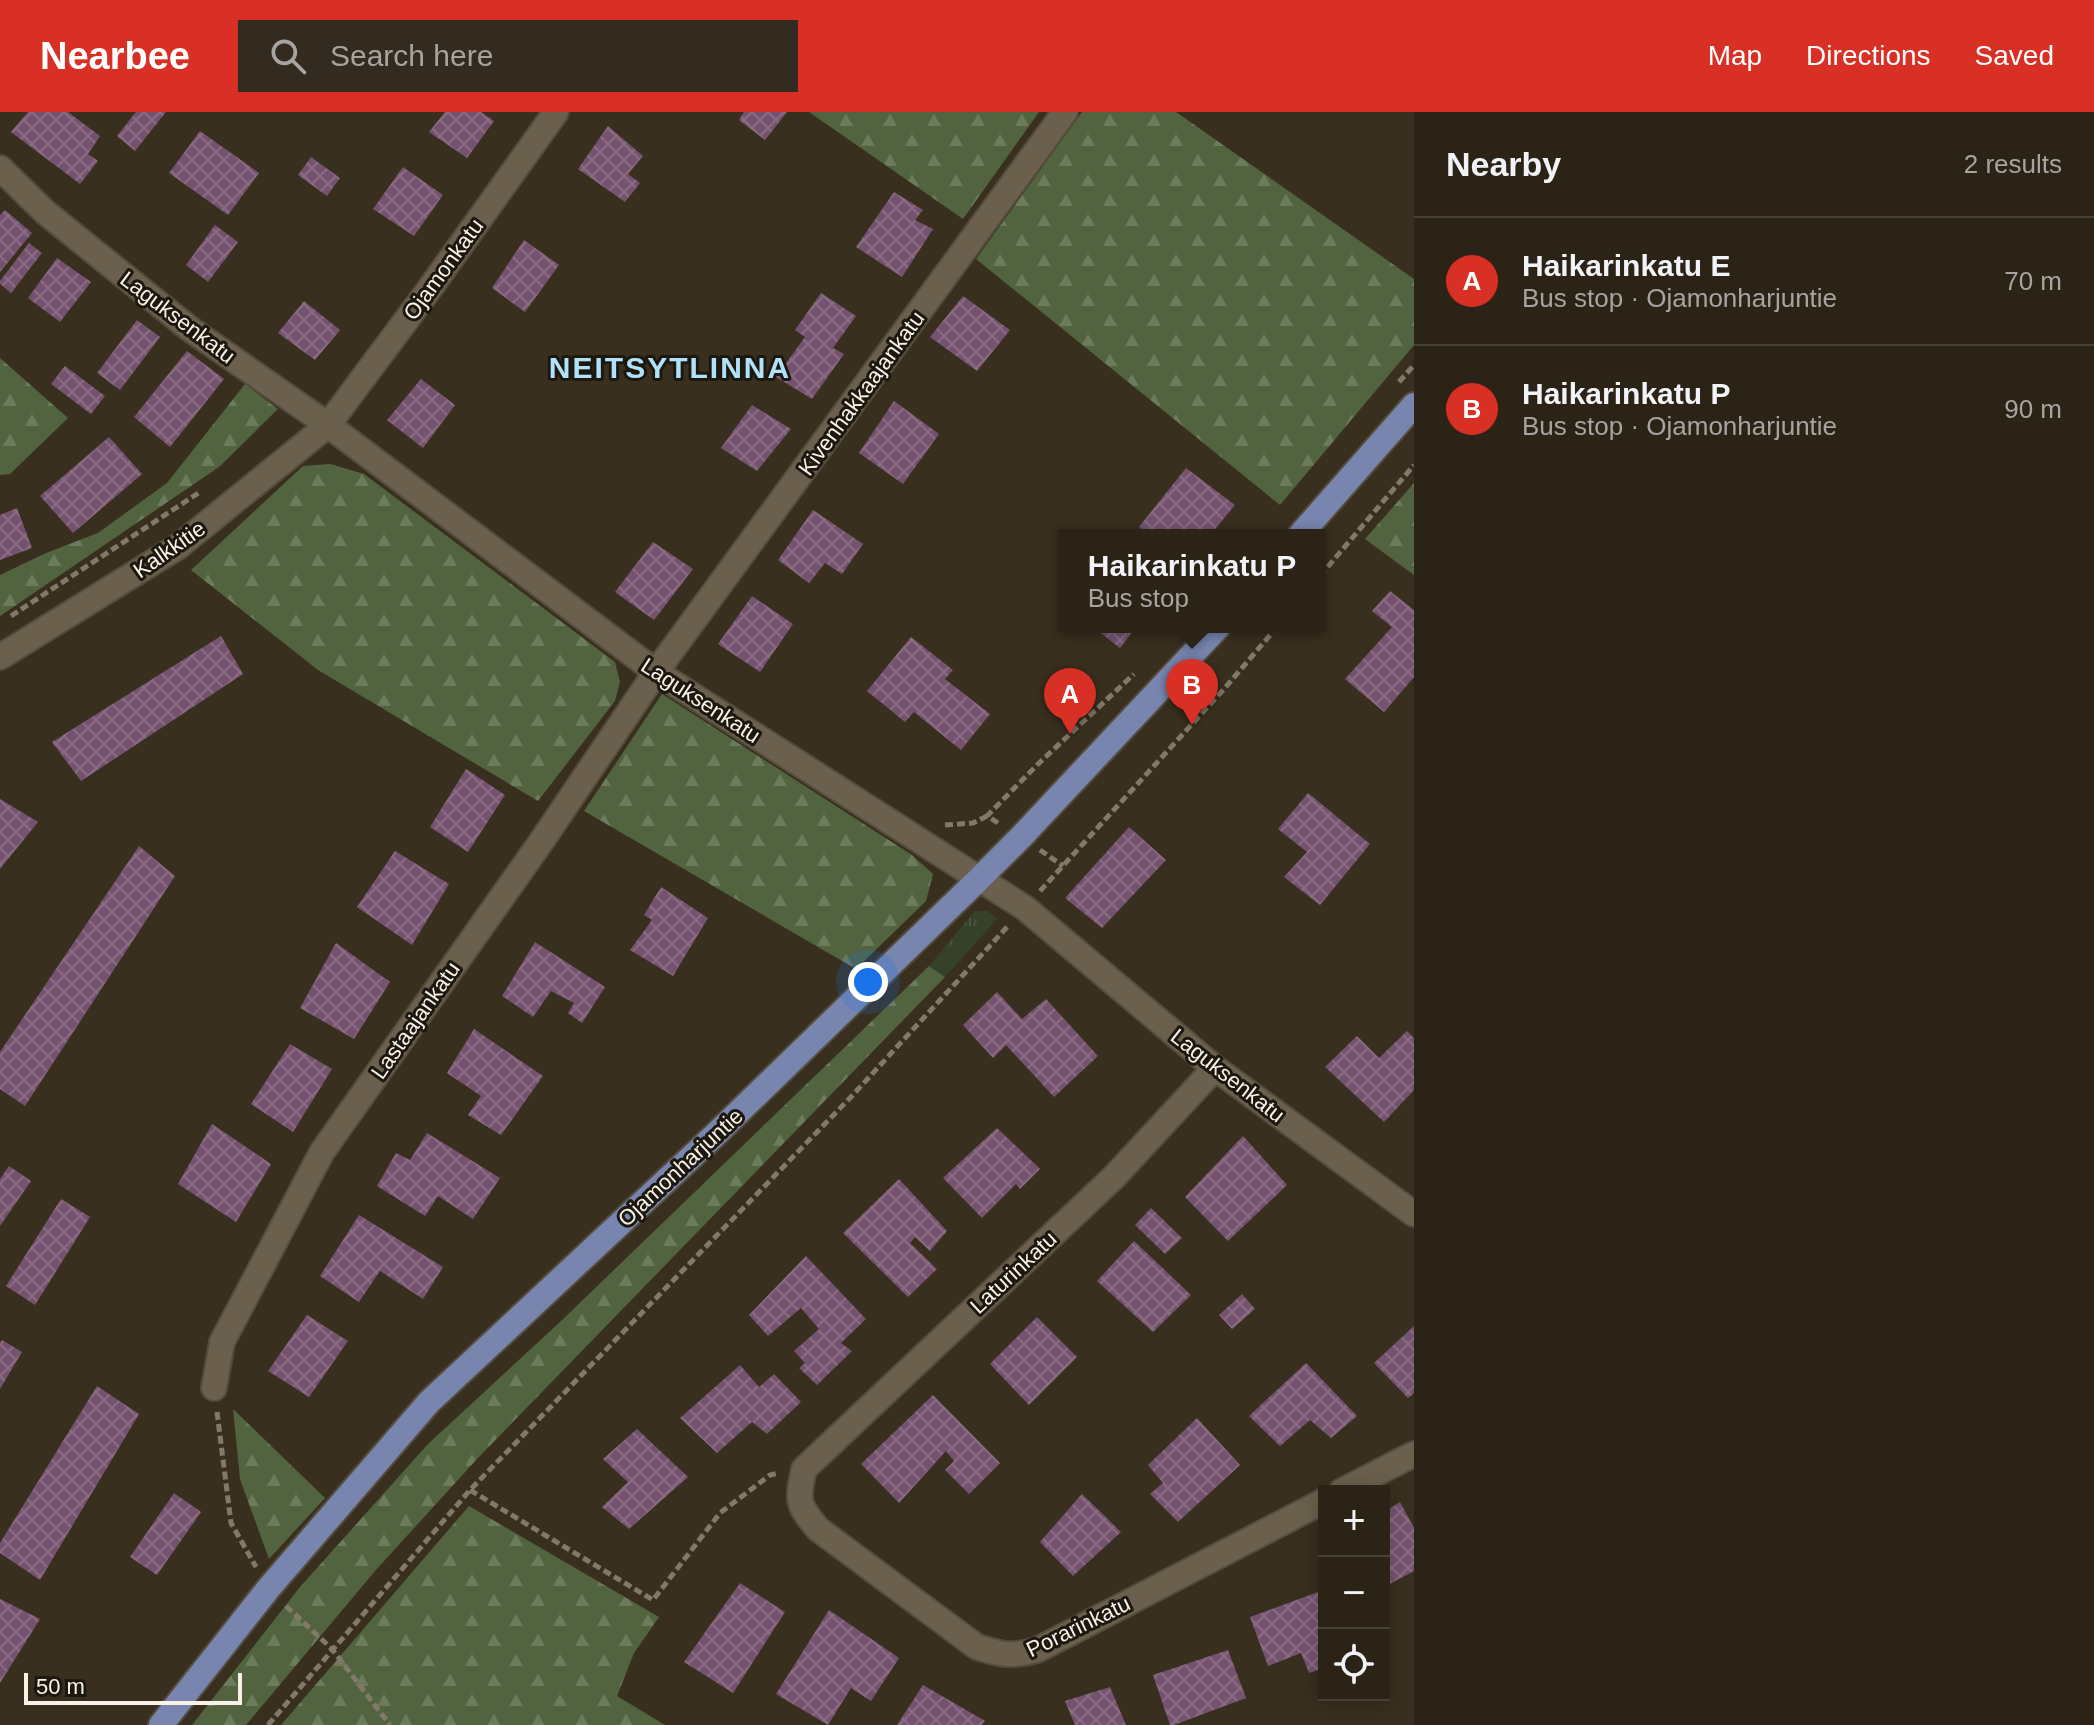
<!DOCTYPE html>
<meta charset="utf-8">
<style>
:root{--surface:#2b2316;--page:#332b1f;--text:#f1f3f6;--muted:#a6a4a1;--line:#474035;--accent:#d93025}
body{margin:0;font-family:Helvetica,sans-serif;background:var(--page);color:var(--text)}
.controls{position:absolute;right:24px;bottom:24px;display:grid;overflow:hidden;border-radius:0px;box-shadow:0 4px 20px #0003}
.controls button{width:72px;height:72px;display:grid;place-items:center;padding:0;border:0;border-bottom:2px solid var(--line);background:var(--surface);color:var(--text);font:40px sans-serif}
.scale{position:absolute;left:24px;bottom:20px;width:218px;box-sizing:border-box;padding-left:8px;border:4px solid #f9f2e8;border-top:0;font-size:22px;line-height:28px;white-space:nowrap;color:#f9f2e8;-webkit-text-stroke:6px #1c1810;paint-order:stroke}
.you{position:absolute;left:868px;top:870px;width:28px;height:28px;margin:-20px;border:6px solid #fff;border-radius:50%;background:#1a73e8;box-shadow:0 0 0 12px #1a73e833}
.badge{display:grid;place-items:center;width:52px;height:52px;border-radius:50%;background:var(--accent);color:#fff;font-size:26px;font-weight:700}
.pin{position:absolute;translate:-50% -66px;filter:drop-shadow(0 2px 4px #0008)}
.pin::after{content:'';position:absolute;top:42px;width:28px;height:24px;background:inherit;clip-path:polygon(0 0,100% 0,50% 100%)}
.popup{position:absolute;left:1058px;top:417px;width:268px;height:104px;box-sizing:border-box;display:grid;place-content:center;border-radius:0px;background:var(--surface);filter:drop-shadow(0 2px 6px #0005);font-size:26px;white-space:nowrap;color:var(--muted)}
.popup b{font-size:30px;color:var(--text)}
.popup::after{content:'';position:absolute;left:50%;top:100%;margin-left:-16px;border:16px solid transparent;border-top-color:var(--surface)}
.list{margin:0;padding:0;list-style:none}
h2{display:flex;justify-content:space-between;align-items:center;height:104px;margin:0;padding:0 32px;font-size:34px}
h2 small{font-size:26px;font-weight:400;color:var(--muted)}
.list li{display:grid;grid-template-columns:52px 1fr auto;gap:24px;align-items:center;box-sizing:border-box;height:128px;padding:0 32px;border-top:2px solid var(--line)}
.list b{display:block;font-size:30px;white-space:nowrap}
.list p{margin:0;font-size:26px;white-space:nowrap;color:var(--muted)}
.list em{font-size:26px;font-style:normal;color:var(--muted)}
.icon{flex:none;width:44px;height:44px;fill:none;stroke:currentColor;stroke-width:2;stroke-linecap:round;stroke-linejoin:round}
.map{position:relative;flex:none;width:1414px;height:1613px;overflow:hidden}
header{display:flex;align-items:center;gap:48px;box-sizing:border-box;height:112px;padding:0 40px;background:var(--accent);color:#fff}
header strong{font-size:38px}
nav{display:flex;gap:44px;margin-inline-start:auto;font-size:28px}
.search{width:560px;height:72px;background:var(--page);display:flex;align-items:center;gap:20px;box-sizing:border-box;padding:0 28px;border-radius:0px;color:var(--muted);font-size:30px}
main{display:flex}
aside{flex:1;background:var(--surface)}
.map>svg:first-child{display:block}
.grass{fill:url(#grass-tufts)}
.forest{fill:url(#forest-firs)}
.building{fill:url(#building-cross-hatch)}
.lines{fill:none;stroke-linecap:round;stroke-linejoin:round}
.minor-casing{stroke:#544c3c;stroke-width:28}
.major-casing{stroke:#544c3c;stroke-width:28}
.path{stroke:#82796a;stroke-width:5;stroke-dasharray:8 4;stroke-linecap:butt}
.minor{stroke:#6b604d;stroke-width:24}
.major{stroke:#7885af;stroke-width:24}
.labels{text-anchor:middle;stroke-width:6;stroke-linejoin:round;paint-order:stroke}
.street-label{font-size:22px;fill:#f9f2e8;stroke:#1c1810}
.district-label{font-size:30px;font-weight:bold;letter-spacing:2px;fill:#b1e2f9;stroke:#1c1810}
</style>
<header>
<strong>Nearbee</strong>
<div class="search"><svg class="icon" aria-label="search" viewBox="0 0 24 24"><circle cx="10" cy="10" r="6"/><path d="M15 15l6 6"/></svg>Search here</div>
<nav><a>Map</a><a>Directions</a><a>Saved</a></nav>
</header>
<main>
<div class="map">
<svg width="1414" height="1613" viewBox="0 0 1414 1613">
<defs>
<pattern id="grass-tufts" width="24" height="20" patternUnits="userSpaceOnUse" patternTransform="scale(2)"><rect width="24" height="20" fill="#36412b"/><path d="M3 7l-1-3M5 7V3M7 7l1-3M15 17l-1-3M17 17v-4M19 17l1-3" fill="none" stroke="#4a5440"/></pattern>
<pattern id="forest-firs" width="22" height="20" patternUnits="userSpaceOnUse" patternTransform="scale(2)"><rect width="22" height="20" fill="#51643f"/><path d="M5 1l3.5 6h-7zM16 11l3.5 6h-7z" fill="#6b7b5b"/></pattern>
<pattern id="building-cross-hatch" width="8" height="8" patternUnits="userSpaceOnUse" patternTransform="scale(2)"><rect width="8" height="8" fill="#755370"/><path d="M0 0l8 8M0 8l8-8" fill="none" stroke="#896c84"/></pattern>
</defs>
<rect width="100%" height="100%" fill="#392f1e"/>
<path class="grass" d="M975 799H988L997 807 945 865 929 854Z"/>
<path class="forest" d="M809 0H1039L963 107Z
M1082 0H1176L1414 167V233L1280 393 976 147Z
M0 246 68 306 10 362 0 363Z
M245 272 278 297 219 355 0 504V463L46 441 98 421 167 371Z
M330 352 364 362 615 550 620 570 615 589 538 689 318 558 191 458 303 354Z
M1414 371V463L1365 427Z
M662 582 912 743 933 762 926 789 856 857 584 699Z
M929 854 945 865 477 1347 375 1459 246 1613H192L300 1475 428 1332 560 1210Z
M233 1297 325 1386 269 1447 240 1367Z
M469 1394 659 1505 634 1541 617 1584 665 1613H281Z"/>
<path class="building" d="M28 0H68L100 24 88 42 98 49 80 72 11 20Z
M136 0H166L135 39 117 24Z
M445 0H481L494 9 467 46 429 20Z
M744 0H787L765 28 739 8Z
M608 14 643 44 628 62 640 71 625 90 578 57Z
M200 19 259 61 228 103 169 61Z
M311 45 340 66 327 84 298 63Z
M403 55 443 83 414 124 373 97Z
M894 80 923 98 915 108 933 117 902 165 856 135Z
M5 98 32 121 0 160V103Z
M215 113 238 130 208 170 186 153Z
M524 128 559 153 525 200 492 176Z
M29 131 42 141 11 181 0 172V169Z
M57 146 91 170 60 210 28 186Z
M821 181 856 204 833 236 844 242 812 287 776 265 805 225 795 218Z
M963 184 1010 218 977 259 930 225Z
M304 189 340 218 315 248 278 221Z
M137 208 160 225 120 278 97 261Z
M187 239 224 267 170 335 134 305Z
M65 254 105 284 91 302 51 272Z
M421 267 455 293 423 336 387 308Z
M894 289 939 322 903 372 859 341Z
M752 293 791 317 757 359 721 336Z
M109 325 142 362 73 421 40 384Z
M1186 356 1235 393 1210 423H1182L1177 420 1174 423H1148L1139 415Z
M17 396 32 436 0 448V403Z
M813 398 863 432 842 462 825 451 809 471 778 448Z
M653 430 693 457 654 508 615 480Z
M1390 479 1414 498V565L1384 600 1345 567 1392 515 1372 499Z
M752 484 793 512 760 560 718 532Z
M1093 515H1136L1120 536Z
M221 524 243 562 81 669 52 630Z
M911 525 953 558 945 567 990 602 961 638 914 600 905 610 867 579Z
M466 657 505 683 468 740 430 715Z
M1308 681 1370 732 1320 793 1284 765 1307 740 1278 717Z
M0 687 38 710 0 757Z
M1129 715 1166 748 1102 816 1065 786Z
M139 734 175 764 25 994 0 977V940Z
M395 739 449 772 412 833 357 795Z
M661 775 708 806 673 864 630 838 652 808 644 803Z
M535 830 605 875 582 911 568 901 574 891 551 879 533 905 502 884Z
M336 831 390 870 354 927 300 896Z
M997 880 1022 907 1046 887 1098 944 1054 985 1006 933 993 946 963 913Z
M474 917 543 964 501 1023 468 1003 481 984 447 961Z
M1407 919 1414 926V978L1384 1010 1325 955 1357 924 1379 946Z
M290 932 332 957 293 1020 251 992Z
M212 1012 271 1052 236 1110 178 1072Z
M997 1016 1040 1057 1020 1077 1016 1072 982 1106 943 1066Z
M427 1021 500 1066 473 1107 438 1084 425 1104 377 1074 396 1041 410 1048Z
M1243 1024 1287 1073 1228 1129 1185 1085Z
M9 1054 31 1069 0 1114V1067Z
M899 1067 947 1119 930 1139 915 1125 910 1131 937 1157 908 1185 843 1121Z
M61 1087 90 1105 35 1193 6 1174Z
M1151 1096 1182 1126 1165 1142 1135 1113Z
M359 1103 443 1155 423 1187 380 1159 359 1190 320 1164Z
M1134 1129 1191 1183 1153 1220 1097 1169Z
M806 1144 866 1207 841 1231 852 1239 817 1273 799 1256 805 1251 794 1239 819 1217 801 1196 768 1224 749 1203Z
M1242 1182 1255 1197 1232 1217 1219 1203Z
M307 1203 348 1229 309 1285 268 1259Z
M1037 1205 1077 1245 1029 1293 990 1252Z
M1414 1214V1281L1408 1286 1374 1251Z
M2 1228 22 1240 0 1277V1231Z
M1306 1251 1357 1304 1331 1326 1310 1308 1280 1334 1249 1304Z
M740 1253 759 1275 774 1262 801 1290 767 1322 752 1310 717 1341 680 1306Z
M97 1274 139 1302 40 1468 0 1441V1431Z
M933 1283 1000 1351 969 1382 945 1358 954 1349 946 1339 899 1391 861 1352Z
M1197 1306 1240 1353 1178 1410 1150 1382 1163 1371 1148 1353Z
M637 1317 688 1365 629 1417 602 1395 628 1370 603 1347Z
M174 1381 201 1400 157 1463 130 1445Z
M1082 1382 1121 1420 1073 1464 1040 1430Z
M1400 1390 1414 1416V1459L1384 1475V1400Z
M740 1471 785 1500 733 1581 684 1550Z
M1318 1480 1324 1496V1556L1309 1561 1301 1541 1268 1554 1250 1505Z
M0 1487 40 1507 0 1571Z
M829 1498 899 1546 871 1589 851 1576 828 1613 776 1582Z
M1228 1538 1246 1586 1174 1613H1170L1153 1563Z
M923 1573 985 1609 982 1613H897Z
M1110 1575 1126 1613H1075L1065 1589Z"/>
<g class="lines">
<g class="minor-casing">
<path id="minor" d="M0 56 45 100 190 217 328 313 656 560 1025 796 1215 956 1414 1102
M0 545 179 434 328 313 428 179 556 0
M1215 956 1114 1065 804 1357C797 1389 797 1392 818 1417L977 1535C1003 1543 1010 1545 1037 1538L1324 1389
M214 1276 222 1230 322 1040 541 730 656 560 1065 0
M1342 1379 1414 1342"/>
</g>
<g class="major-casing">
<path id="major" d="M1300 423 1414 293
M161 1613 268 1477 429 1290 715 1023 979 767 1021 725 1218 515"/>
</g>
<path class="path" d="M1399 270 1414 253
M1320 464 1414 353
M11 504 200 380
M998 711 987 704 1037 653 1134 562
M945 713 973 711 987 704
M1040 738 1063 754
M1040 779 1224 577 1277 515
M217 1300 231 1411 256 1455
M470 1378 653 1488 720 1401 770 1363 779 1361
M286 1494 332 1537 390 1613
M268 1613 470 1378 850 986 1009 813"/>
<use href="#minor" class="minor"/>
<use href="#major" class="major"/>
</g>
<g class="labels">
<g class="street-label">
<text transform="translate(443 157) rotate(-54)" y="8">Ojamonkatu</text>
<text transform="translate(178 205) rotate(37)" y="8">Laguksenkatu</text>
<text transform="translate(861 281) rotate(-54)" y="8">Kivenhakkaajankatu</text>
<text transform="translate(169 437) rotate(-35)" y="8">Kalkkitie</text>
<text transform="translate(701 588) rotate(33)" y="8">Laguksenkatu</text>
<text transform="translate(415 908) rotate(-55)" y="8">Lastaajankatu</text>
<text transform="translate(1228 963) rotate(38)" y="8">Laguksenkatu</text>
<text transform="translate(680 1055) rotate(-43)" y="8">Ojamonharjuntie</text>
<text transform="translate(1013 1160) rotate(-43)" y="8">Laturinkatu</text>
<text transform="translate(1078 1514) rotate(-26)" y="8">Porarinkatu</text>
</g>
<g class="district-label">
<text x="670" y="266">NEITSYTLINNA</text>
</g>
</g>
</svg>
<div class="controls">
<button>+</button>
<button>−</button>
<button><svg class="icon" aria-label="locate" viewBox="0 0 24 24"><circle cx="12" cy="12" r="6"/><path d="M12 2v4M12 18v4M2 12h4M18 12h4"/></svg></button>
</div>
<div class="scale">50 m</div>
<div class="you"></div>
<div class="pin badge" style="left:1070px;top:622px">A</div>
<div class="pin badge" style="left:1192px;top:613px">B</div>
<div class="popup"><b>Haikarinkatu P</b>Bus stop</div>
</div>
<aside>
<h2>Nearby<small>2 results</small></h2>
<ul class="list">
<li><span class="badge">A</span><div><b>Haikarinkatu E</b><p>Bus stop · Ojamonharjuntie</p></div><em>70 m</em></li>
<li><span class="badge">B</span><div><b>Haikarinkatu P</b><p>Bus stop · Ojamonharjuntie</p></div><em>90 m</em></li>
</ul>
</aside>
</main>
